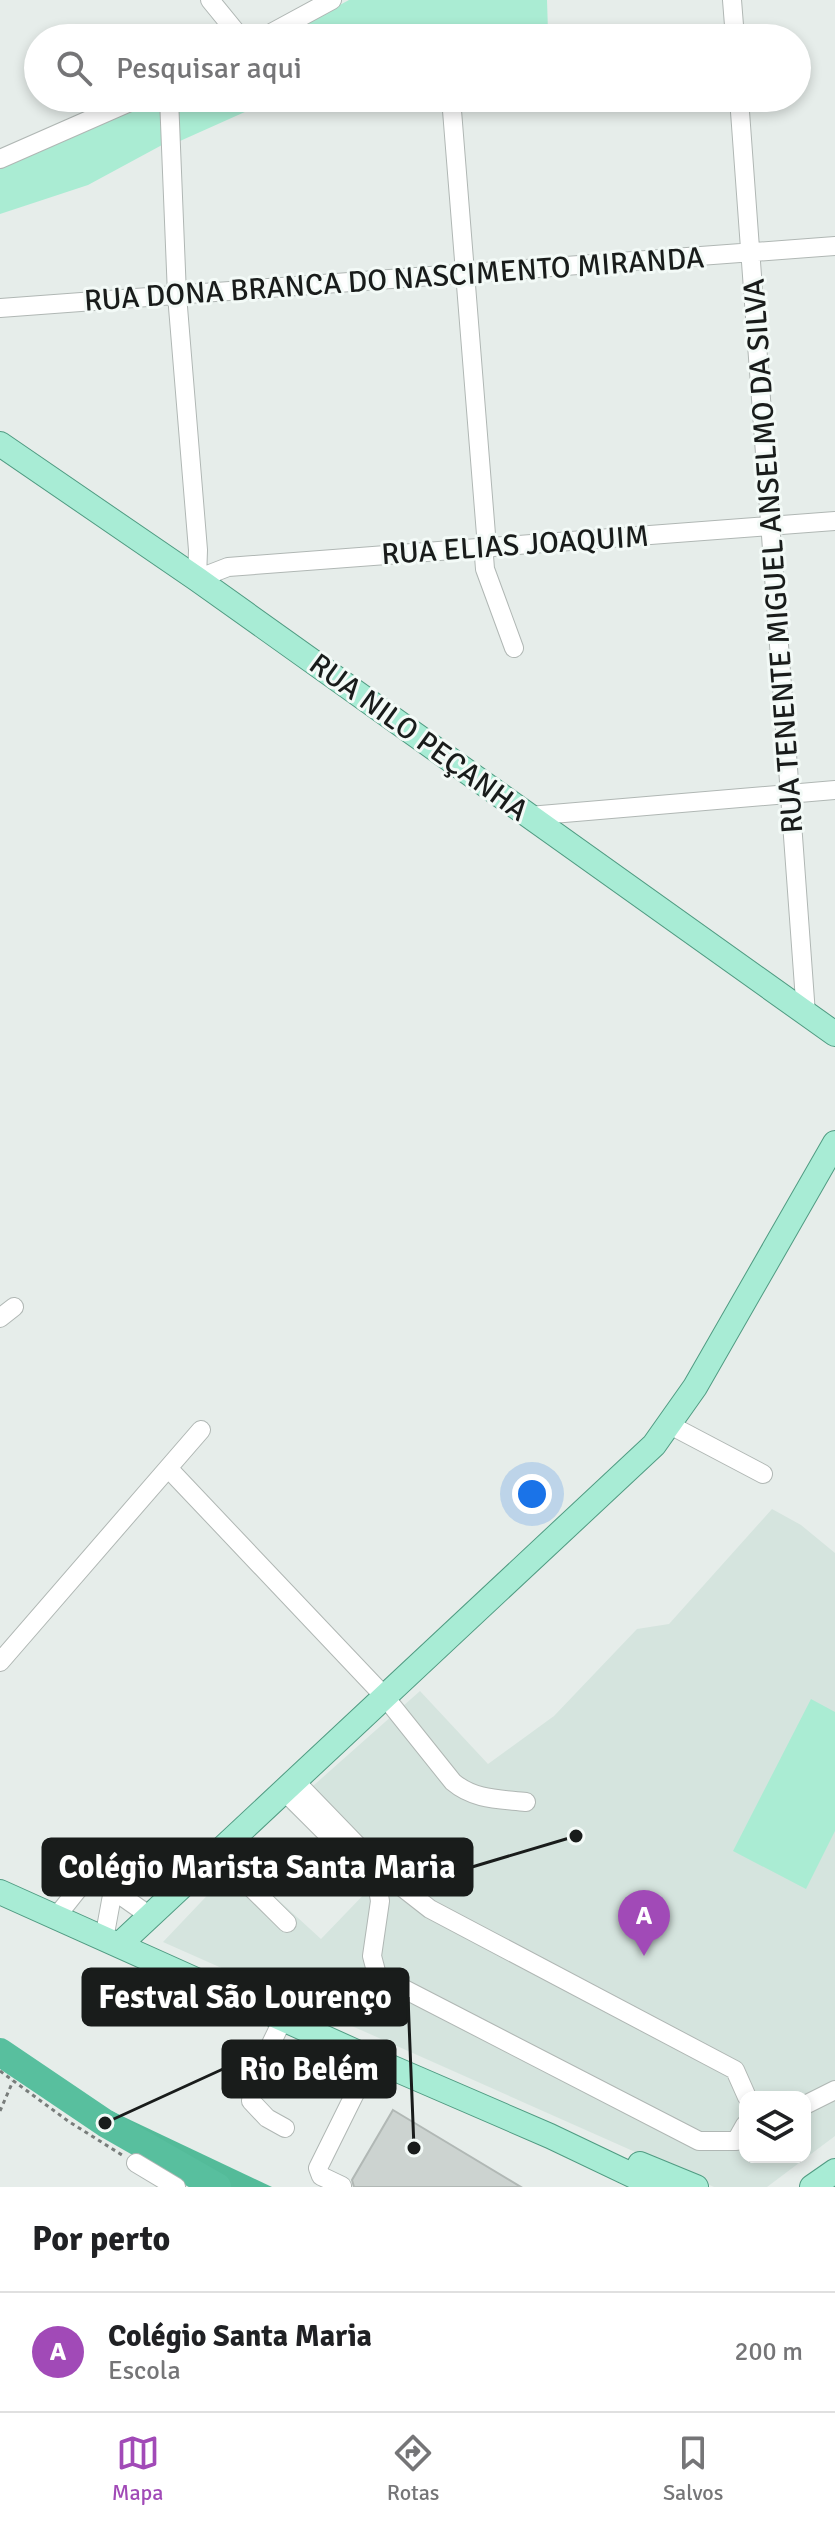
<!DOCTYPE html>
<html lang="pt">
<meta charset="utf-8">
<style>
:root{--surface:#fff;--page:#f2f2f2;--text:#202124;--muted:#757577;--line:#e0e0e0;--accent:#a14ab7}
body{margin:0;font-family:Signika,sans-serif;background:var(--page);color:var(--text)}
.controls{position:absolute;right:24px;bottom:24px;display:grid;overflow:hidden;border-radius:16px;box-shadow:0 4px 12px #0003}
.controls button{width:72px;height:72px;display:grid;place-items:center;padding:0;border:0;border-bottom:2px solid var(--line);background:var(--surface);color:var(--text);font:40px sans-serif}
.you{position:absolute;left:532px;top:1494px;width:28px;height:28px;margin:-20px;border:6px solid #fff;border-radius:50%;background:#1a73e8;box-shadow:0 0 0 12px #1a73e833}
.badge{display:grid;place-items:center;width:52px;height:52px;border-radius:50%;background:var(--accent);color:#fff;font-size:26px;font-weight:700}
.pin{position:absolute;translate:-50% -66px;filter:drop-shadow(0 2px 4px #0008)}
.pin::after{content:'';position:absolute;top:42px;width:28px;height:24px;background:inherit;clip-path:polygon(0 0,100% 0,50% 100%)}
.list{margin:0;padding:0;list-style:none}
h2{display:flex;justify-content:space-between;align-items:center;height:104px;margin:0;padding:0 32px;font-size:34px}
h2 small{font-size:26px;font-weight:400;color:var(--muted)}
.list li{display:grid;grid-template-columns:52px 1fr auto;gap:24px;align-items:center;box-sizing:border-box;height:120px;padding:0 32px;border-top:2px solid var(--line)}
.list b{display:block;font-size:30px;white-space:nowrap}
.list p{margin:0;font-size:26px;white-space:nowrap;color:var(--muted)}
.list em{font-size:26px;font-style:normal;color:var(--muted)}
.icon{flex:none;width:44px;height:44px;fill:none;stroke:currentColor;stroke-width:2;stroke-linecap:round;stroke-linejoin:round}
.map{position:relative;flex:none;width:835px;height:2187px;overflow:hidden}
.search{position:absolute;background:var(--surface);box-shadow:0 4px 12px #0003;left:24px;right:24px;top:24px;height:88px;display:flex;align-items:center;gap:20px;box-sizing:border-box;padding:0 28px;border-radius:44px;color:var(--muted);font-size:30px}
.sheet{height:224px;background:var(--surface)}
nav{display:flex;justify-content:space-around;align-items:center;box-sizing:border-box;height:112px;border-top:2px solid var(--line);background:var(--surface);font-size:22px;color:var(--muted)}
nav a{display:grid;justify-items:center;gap:4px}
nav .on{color:var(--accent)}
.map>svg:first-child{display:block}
.built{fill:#d5e4de;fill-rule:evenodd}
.green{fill:#aaecd3}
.forest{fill:#54bb99}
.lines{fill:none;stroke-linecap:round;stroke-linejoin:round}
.river{stroke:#58bf9e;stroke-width:28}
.building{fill:#ccd3d0;stroke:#b1b8b5;stroke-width:2}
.minor-casing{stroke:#b0b7b4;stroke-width:20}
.major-casing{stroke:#509b82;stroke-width:26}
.path{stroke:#787d7b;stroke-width:3;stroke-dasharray:4 4;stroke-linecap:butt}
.minor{stroke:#fff;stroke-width:18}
.major{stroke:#a8ecd5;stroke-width:24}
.labels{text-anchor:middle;stroke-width:6;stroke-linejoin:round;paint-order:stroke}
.street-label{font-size:30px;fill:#191c1b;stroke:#f3faf7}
.leader{fill:none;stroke:#191c1b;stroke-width:3}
.callout-dot{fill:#191c1b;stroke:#f3faf7;stroke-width:3}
.callout{fill:#191c1b;stroke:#191c1b;stroke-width:3}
.callout-label{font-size:32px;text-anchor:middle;font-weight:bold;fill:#fff}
</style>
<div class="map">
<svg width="835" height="2187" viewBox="0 0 835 2187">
<rect width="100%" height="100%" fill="#e6edea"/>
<path class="built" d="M772 1509 801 1525 835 1553V2136L767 2187H714L163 1942 238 1863 321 1939 372 1886 287 1809 420 1691 488 1764 554 1716 637 1629 669 1624ZM745 2097H805V2157H745Z"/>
<path class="green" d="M349 0H547L548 32 494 38H279Z
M159 98 162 145 88 185 0 214V166Z
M177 98H276L180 141Z
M811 1699 835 1712V1831L806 1889 733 1851Z"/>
<path class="forest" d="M105 2108 272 2187H194L95 2132Z"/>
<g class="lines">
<path class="river" d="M0 2052 105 2123 217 2187"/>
</g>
<path class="building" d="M393 2110 521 2187H354L352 2180Z"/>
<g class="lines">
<g class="minor-casing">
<path id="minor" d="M210 0 241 38
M732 0 735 38
M262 38 332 0
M169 98 177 295 198 550 197 579 228 567 835 521
M451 98 487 547 484 556 485 569 514 648
M739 98 806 1014
M0 159 139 98
M0 308 835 246
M529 816 835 790
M0 1318 14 1307
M670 1425 763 1474
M168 1468 385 1697 453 1782C474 1800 500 1799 526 1802
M0 1662 201 1430
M295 1781 384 1873 430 1909 735 2070 747 2097
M284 1791 377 1884 380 1901 372 1956 377 1975 699 2141H736L745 2125
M217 1854 287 1923
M56 1917 79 1888 88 1881 106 1885 113 1890C131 1871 131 1875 153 1885 161 1888 172 1888 180 1888
M104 1939 113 1890 150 1916
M283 2019 255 2077 251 2101 267 2118 285 2128
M805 2105 835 2090
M136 2163 176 2187
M342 2186 321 2176 318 2168 372 2059"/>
</g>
<g class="major-casing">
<path id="major" d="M0 444 197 579 835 1034
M0 1892 372 2059 550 2136 657 2187
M119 1945 654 1445 695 1387 835 1143
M640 2164 696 2187
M812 2187 835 2171"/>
</g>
<path class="path" d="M0 2071 68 2121 122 2155
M0 2111 13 2081"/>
<use href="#minor" class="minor"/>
<use href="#major" class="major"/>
</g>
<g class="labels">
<g class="street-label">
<text transform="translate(394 279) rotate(-4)" y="10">RUA DONA BRANCA DO NASCIMENTO MIRANDA</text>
<text transform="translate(515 545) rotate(-4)" y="10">RUA ELIAS JOAQUIM</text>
<text transform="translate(773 556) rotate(-94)" y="10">RUA TENENTE MIGUEL ANSELMO DA SILVA</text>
<text transform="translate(419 737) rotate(36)" y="10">RUA NILO PEÇANHA</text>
</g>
</g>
<path class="leader" d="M576 1836L472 1867M414 2148L408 1997M105 2123L223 2069"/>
<g class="callout-dot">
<circle cx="576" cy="1836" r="8"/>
<circle cx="414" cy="2148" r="8"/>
<circle cx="105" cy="2123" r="8"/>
</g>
<g class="callout">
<rect x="43" y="1839" width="429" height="56" rx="8"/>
<rect x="83" y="1969" width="325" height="56" rx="8"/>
<rect x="223" y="2041" width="172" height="56" rx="8"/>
</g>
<g class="callout-label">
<text x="257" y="1878">Colégio Marista Santa Maria</text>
<text x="245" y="2008">Festval São Lourenço</text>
<text x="309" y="2080">Rio Belém</text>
</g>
</svg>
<div class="controls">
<button><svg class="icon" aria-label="layers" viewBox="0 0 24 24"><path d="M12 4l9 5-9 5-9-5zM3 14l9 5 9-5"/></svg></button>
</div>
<div class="you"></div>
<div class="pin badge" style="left:644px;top:1956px">A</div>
<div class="search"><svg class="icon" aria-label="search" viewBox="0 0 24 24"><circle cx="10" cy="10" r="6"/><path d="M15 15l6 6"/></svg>Pesquisar aqui</div>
</div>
<section class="sheet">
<h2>Por perto<small></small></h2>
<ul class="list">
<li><span class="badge">A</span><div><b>Colégio Santa Maria</b><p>Escola</p></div><em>200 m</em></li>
</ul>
</section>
<nav>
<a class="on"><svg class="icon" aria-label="map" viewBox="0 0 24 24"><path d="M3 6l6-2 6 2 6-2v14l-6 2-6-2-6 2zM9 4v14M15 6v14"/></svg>Mapa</a>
<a><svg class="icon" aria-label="directions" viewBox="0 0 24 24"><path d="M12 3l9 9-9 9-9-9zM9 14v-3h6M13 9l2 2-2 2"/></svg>Rotas</a>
<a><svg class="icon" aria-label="saved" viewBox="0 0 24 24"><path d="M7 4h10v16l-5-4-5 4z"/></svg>Salvos</a>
</nav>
